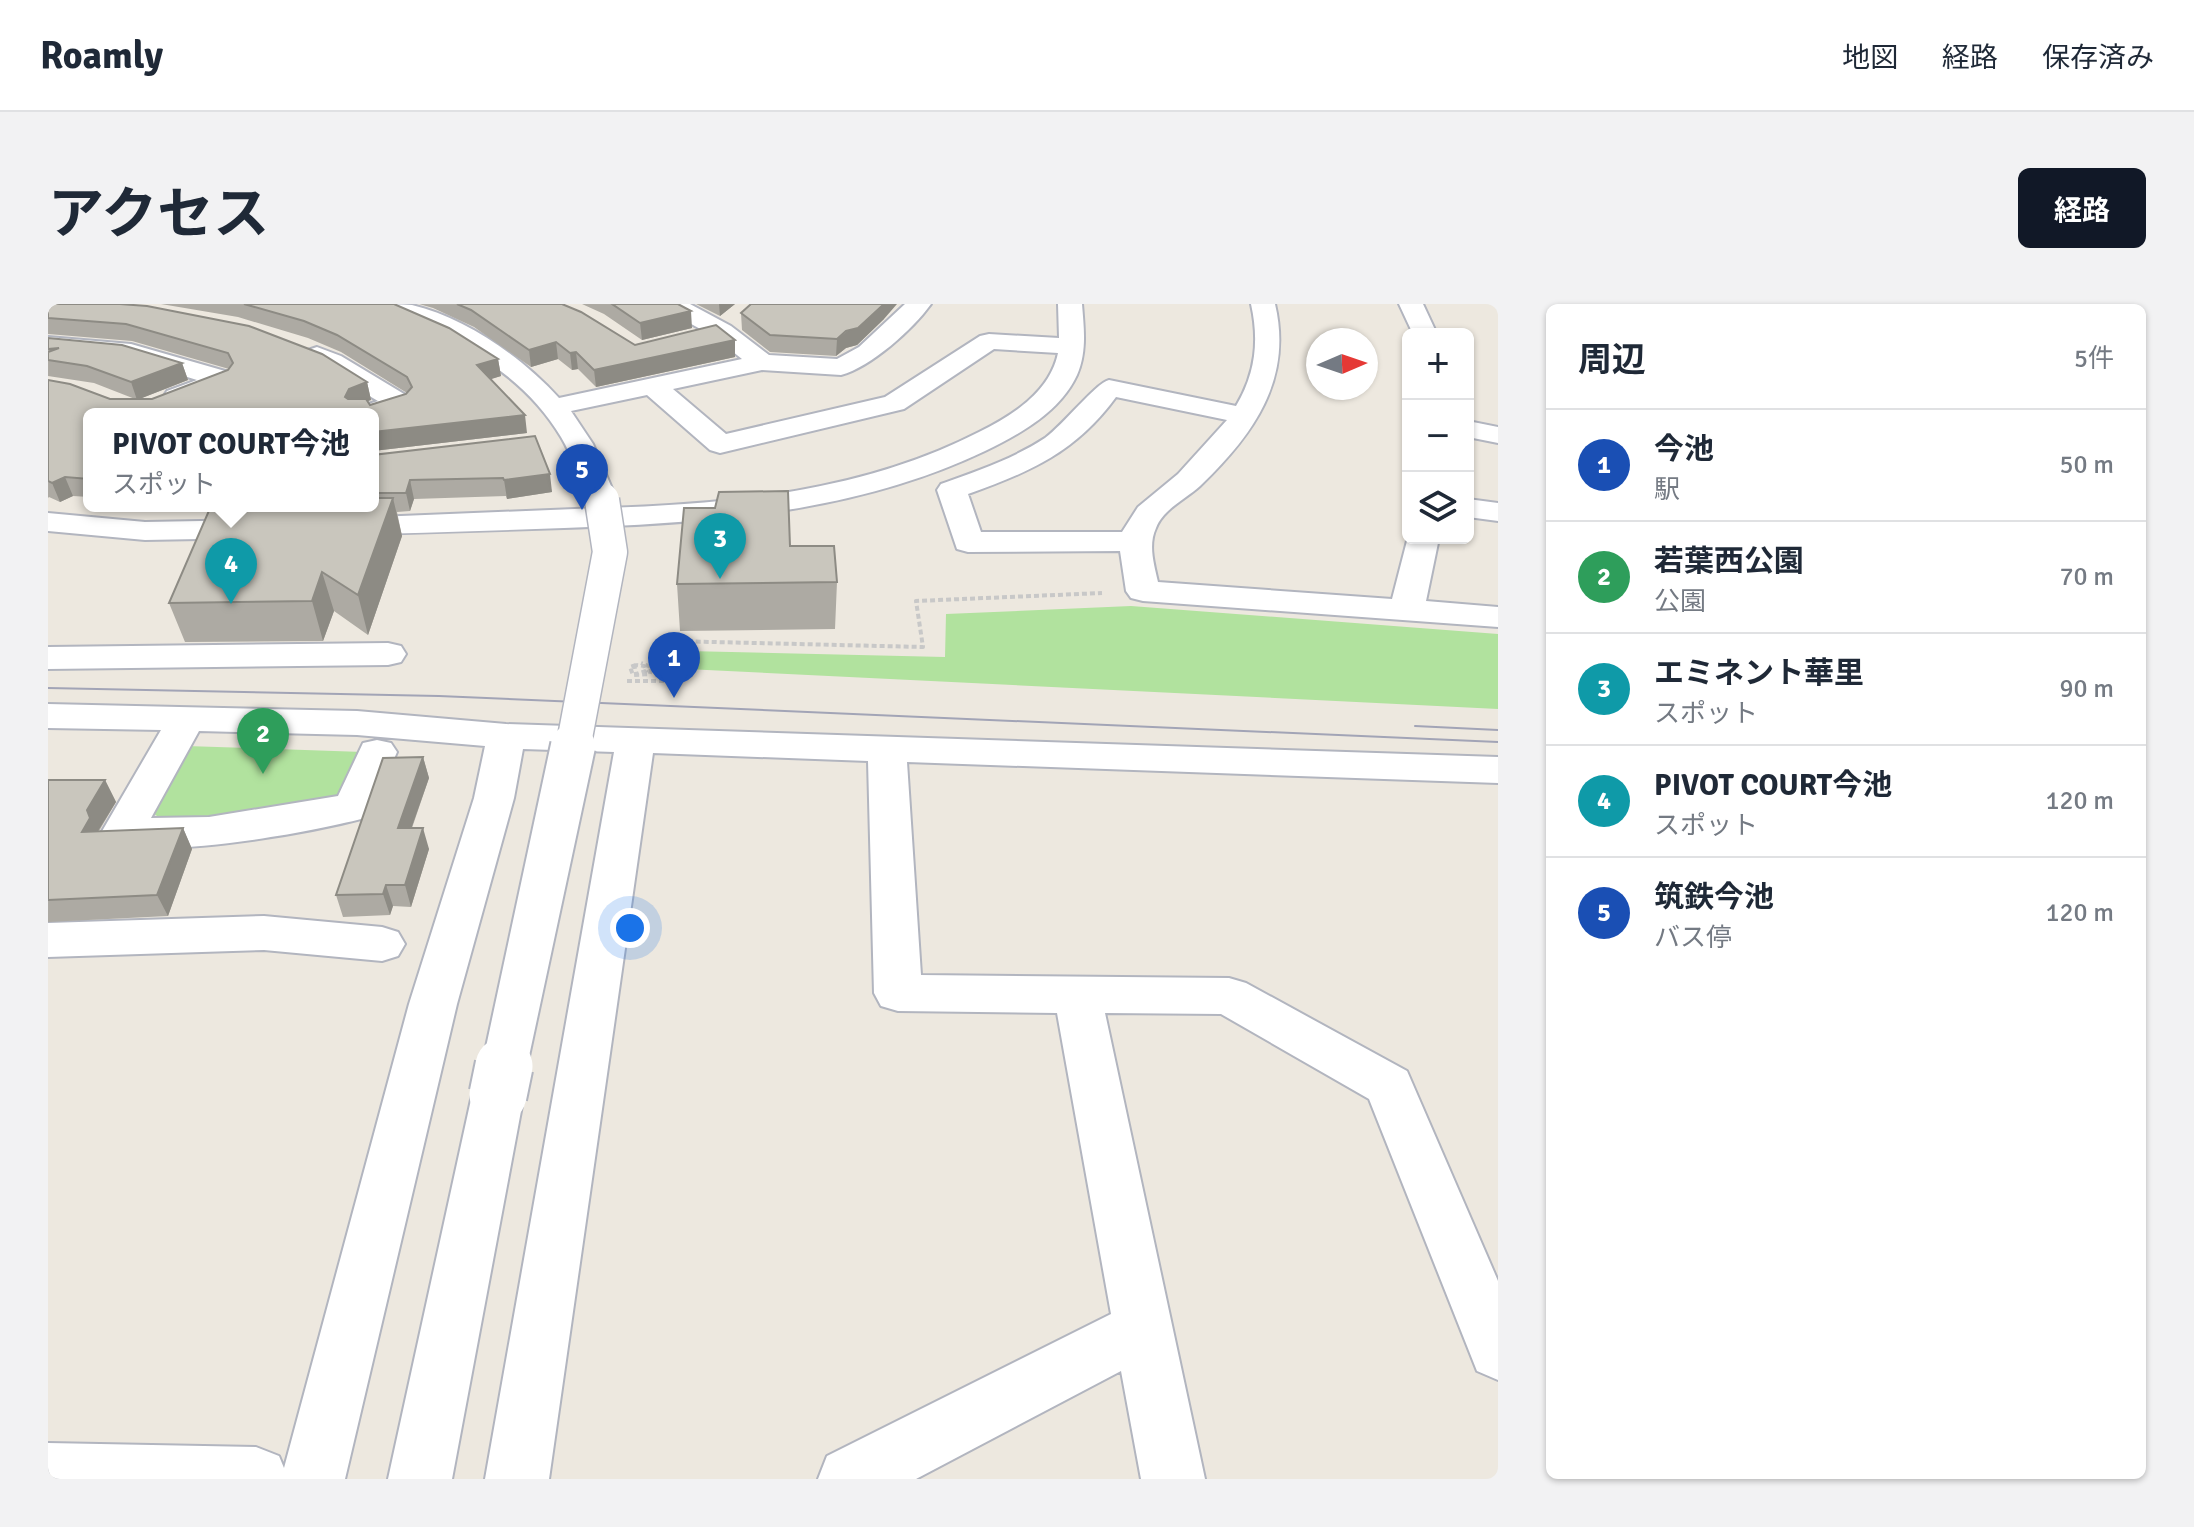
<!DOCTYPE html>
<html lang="ja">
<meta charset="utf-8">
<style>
:root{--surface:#fff;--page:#f2f2f3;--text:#1f2937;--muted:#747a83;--line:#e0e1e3;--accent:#111827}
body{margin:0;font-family:Signika,"Noto Sans JP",sans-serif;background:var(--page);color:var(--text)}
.controls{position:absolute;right:24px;top:24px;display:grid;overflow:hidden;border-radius:12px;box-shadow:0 2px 6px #0004}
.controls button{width:72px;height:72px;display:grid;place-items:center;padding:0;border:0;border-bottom:2px solid var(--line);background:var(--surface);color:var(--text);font:40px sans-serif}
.compass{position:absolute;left:1258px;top:24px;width:72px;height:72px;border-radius:50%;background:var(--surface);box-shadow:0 2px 6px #0004;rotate:88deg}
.you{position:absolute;left:582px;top:624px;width:28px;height:28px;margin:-20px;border:6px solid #fff;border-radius:50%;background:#1a73e8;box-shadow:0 0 0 12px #1a73e833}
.badge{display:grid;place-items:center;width:52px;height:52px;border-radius:50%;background:var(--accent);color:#fff;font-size:26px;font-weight:700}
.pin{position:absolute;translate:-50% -66px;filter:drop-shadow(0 2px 4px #0008)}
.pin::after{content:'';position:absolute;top:42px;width:28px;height:24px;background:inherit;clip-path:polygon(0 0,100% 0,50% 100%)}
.popup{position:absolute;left:35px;top:104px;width:296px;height:104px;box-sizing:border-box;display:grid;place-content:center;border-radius:12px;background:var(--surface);filter:drop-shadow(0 2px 6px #0005);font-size:26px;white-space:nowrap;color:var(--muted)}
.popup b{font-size:30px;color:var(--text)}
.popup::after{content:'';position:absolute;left:50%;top:100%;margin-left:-16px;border:16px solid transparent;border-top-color:var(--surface)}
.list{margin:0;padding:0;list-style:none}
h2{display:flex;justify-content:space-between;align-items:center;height:104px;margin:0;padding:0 32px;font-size:34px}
h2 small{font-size:26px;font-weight:400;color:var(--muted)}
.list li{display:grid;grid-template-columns:52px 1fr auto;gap:24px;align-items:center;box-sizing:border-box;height:112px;padding:0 32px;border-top:2px solid var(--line)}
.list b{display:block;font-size:30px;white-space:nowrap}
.list p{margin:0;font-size:26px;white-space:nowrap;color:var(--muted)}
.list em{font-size:26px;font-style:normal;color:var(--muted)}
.icon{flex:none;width:44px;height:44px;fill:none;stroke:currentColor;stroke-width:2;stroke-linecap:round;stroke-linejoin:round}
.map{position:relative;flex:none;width:1450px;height:1175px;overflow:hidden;border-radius:12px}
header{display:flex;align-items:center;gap:48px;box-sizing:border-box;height:112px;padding:0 40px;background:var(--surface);border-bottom:2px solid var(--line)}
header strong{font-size:38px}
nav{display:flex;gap:44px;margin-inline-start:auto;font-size:28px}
.intro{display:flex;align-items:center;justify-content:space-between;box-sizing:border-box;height:192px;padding:0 48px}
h1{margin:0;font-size:56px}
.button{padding:20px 36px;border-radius:12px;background:var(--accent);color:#fff;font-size:28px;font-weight:700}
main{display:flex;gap:48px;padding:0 48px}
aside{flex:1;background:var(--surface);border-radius:12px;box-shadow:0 2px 6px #0004}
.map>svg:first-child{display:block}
.green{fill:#b1e29e}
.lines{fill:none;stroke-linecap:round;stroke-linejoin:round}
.minor-casing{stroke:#b2b5bf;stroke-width:4}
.path{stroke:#c8c8c8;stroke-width:4;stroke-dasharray:5 3;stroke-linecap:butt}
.minor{fill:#fff;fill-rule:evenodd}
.tram{stroke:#a2a4b6;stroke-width:2}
.minor-bridge-far2-casing{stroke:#b2b5bf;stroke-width:37;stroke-linecap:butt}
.minor-bridge-far1-casing{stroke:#b2b5bf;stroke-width:48;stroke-linecap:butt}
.minor-bridge-casing{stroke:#b2b5bf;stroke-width:61;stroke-linecap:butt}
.path-bridge{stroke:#c8c8c8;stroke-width:4;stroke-dasharray:5 3;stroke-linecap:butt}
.minor-bridge-far2{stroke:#fff;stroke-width:34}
.minor-bridge-far1{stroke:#fff;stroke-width:44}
.minor-bridge{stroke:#fff;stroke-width:57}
.wall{fill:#adaaa3}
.shaded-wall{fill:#8d8b84}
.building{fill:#c9c6bd;stroke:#8d8b84;stroke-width:2}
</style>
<header>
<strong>Roamly</strong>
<nav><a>地図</a><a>経路</a><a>保存済み</a></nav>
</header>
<div class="intro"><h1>アクセス</h1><a class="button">経路</a></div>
<main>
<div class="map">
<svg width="1450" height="1175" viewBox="0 0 1450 1175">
<rect width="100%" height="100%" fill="#ede8df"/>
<path class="green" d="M1083 302 1450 330V405L638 365 639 347 897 353 898 310Z
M138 442 315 448 298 492 120 519 103 508Z"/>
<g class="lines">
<g class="minor-casing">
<path id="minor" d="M326 0C338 0 352 0 364 1 418 14 474 53 511 94L694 55 665 32 616 5 612 0H642L683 22 721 51 789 55 811 43 857 0H883C865 25 823 63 793 71L714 66 625 85 678 130 837 93 932 32 941 30 1011 34 1010 0H1034C1036 25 1039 48 1029 71 1012 108 972 130 937 147 805 210 659 219 516 224 441 227 366 229 291 231L280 229 275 222 280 215 551 204 543 202 539 196C531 175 525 153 513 133 474 67 400 29 330 5ZM946 45 1010 49C1002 88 965 111 931 128 816 187 684 200 557 204L565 202 569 196 545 140 523 107 599 91 662 146 672 149 856 105Z
M1203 0H1227C1245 76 1205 131 1152 182 1138 195 1115 205 1108 224 1100 241 1106 260 1110 278L1344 295 1360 233 1391 234 1378 297 1450 303V323L1095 297 1083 294 1078 287 1072 247 920 248 909 245 889 186 893 180C929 167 965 155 997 134 1015 121 1048 79 1061 76L1188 102C1208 69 1211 36 1203 0ZM1068 93 1179 116 1130 170 1090 203 1074 228H933L920 190C982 168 1028 148 1068 93Z
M1351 0H1375L1389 30H1365Z
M0 33 83 40 184 69 188 75 184 81 128 101 119 99 115 93 119 87 149 76 81 55 0 47Z
M269 43 293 52 361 93 365 99 361 105 325 116V110H304L308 104 330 97 260 56 256 51 260 46Z
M1420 117 1450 123V139L1420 133Z
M1420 195 1450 199V217L1420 213Z
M0 209 97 218 214 216 225 218 230 225 225 232 214 234 97 236 0 227Z
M340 339 353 342 358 350 353 358 340 361 0 365V343Z
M0 400 309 407 458 420 1450 453V479L859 458 873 671 1181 674 1198 679 1359 767 1450 977V1076L1429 1067 1321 795 1173 710 1057 709 1157 1175H1093L1073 1067 868 1175H770L779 1152 1063 1010 1009 709 850 707 833 702 826 689 820 457 605 449 501 1175H437L566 448 475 445 466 494 409 700 297 1175H0V1139L208 1143 231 1152 236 1164 361 700 426 494 437 442 309 431 151 427 103 514 161 513 290 492 315 439 329 436 343 439 349 448 321 513C261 529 116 555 59 539L53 529 113 426 0 424Z
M216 612 334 623 350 628 357 640 350 652 334 657 216 646 0 653V619Z
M450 770 468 776 476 791 404 1175H340L424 791 432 776Z"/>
</g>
<path class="path" d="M586 360 588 370 598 367 596 362 588 361
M579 377H619L624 337 875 343 868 297 1054 289"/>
<use href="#minor" class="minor"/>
<path class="tram" d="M0 384 391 392 1450 438
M1367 422 1450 426"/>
<g class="minor-bridge-far2-casing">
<path id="minor-bridge-far2" d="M525 444 562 248 554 196"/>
</g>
<g class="minor-bridge-far1-casing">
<path id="minor-bridge-far1" d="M456 764 525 442"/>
</g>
<g class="minor-bridge-casing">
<path id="minor-bridge" d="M450 791 456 762"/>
</g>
<path class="path-bridge" d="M588 361 582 363 585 371 602 370 603 363 593 359"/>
<use href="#minor-bridge-far2" class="minor-bridge-far2"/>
<use href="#minor-bridge-far1" class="minor-bridge-far1"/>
<use href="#minor-bridge" class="minor-bridge"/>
</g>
<path class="wall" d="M0 0 319 78 323 96 319 97 322 101 358 90 359 89 293 48 260 34 190 13 113 0H346L450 55 453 72 442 75 479 129 325 147V110H41V193L25 192 12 198 1 193 0 194V76L62 95H87L46 79 0 72V34L134 59 140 76 91 95H104L181 65 84 37 0 30Z
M371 0H514L587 41 687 36V53L548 83 530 65 524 66 510 55 483 63 426 23 385 4Z
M534 0H630L644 24 594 36 556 10Z
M648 0H687L672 12Z
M693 9 836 15 809 41 798 44 788 52 722 48 694 26Z
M487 132 504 188 459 195 458 192 366 195 362 207 349 208 354 232 320 331 286 307 275 337 137 338 121 299 325 202V151Z
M742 242 789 278 787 325 632 327 629 280Z
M375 453 381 474 364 524 381 545 363 603 345 602 342 611 295 613 288 591Z
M0 476H57L68 498 51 527 135 524 144 545 120 612 0 618Z"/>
<path class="shaded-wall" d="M671 0H687L672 12Z
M836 0H849L836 15 809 41 798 44 788 52 789 35Z
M643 7 644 24 594 36 592 19Z
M687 36V53L548 83 546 66Z
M508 38 510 55 483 63 481 46Z
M528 48 530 65 524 66 522 49Z
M450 55 453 72 431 79 429 61Z
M134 59 140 76 89 96 83 78Z
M319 78 323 96 306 102 297 93 301 85Z
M477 111 479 129 325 147V128Z
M502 170 504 188 459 195 456 176Z
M17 173 25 192 12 198 4 179Z
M362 176 366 195 362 207 358 189Z
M345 194 354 232 320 331 310 291Z
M274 268 286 307 275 337 264 297Z
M375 453 381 474 356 545 350 524Z
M57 476 68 498 50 527 34 528 39 506Z
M135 524 144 545 120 612 109 591Z
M375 524 381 545 363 603 357 581Z
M338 581 345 602 342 611 335 590Z"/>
<path class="building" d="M0 0H72L99 2 201 22 274 50 319 78 301 85 297 93 300 95H318L322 101 358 90 364 83 359 73 289 31 256 17 196 0H346L401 24 450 55 429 61 477 111 325 128V110H41V175L17 173 4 179 0 177V76L22 80 62 95H104L180 66 185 59 180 49 78 20 0 14Z
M409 0H514L533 8 587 41 668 21 687 36 546 66 528 48 522 49 508 38 481 46 423 6Z
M564 0H630L643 7 592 19Z
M703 0H836L810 24 798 27 789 35 722 31 693 9Z
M0 34 74 41 134 59 83 78 39 62 0 56V48L11 44 0 45Z
M487 132 502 170 456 176 455 174 362 176 358 189H325V151Z
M740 187 742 242H786L789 278 629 280 636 204H667L671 188Z
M325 194H345L310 291 274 268 264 297 121 299 163 202H325Z
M375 453 350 524H375L357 581H338L335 590 288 591 335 454Z
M0 476H57L39 506 42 514 34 528 135 524 109 591 0 596Z"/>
</svg>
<div class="controls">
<button>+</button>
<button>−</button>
<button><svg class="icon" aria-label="layers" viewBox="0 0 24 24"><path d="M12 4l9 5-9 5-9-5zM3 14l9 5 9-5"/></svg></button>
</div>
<svg class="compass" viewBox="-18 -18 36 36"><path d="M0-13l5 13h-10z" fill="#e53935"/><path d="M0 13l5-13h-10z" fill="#747a83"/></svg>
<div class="you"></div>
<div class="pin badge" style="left:626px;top:394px;background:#1a4fb4">1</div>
<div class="pin badge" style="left:215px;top:470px;background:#2e9e5b">2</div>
<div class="pin badge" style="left:672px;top:275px;background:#0f9aa8">3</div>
<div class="pin badge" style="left:183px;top:300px;background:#0f9aa8">4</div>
<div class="popup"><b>PIVOT COURT今池</b>スポット</div>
<div class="pin badge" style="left:534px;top:206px;background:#1a4fb4">5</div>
</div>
<aside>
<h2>周辺<small>5件</small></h2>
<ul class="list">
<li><span class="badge" style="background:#1a4fb4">1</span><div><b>今池</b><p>駅</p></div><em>50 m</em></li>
<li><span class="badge" style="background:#2e9e5b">2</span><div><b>若葉西公園</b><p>公園</p></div><em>70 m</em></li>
<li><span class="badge" style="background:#0f9aa8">3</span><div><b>エミネント華里</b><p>スポット</p></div><em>90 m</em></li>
<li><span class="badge" style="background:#0f9aa8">4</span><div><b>PIVOT COURT今池</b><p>スポット</p></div><em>120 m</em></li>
<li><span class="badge" style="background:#1a4fb4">5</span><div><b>筑鉄今池</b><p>バス停</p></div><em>120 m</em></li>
</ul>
</aside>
</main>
